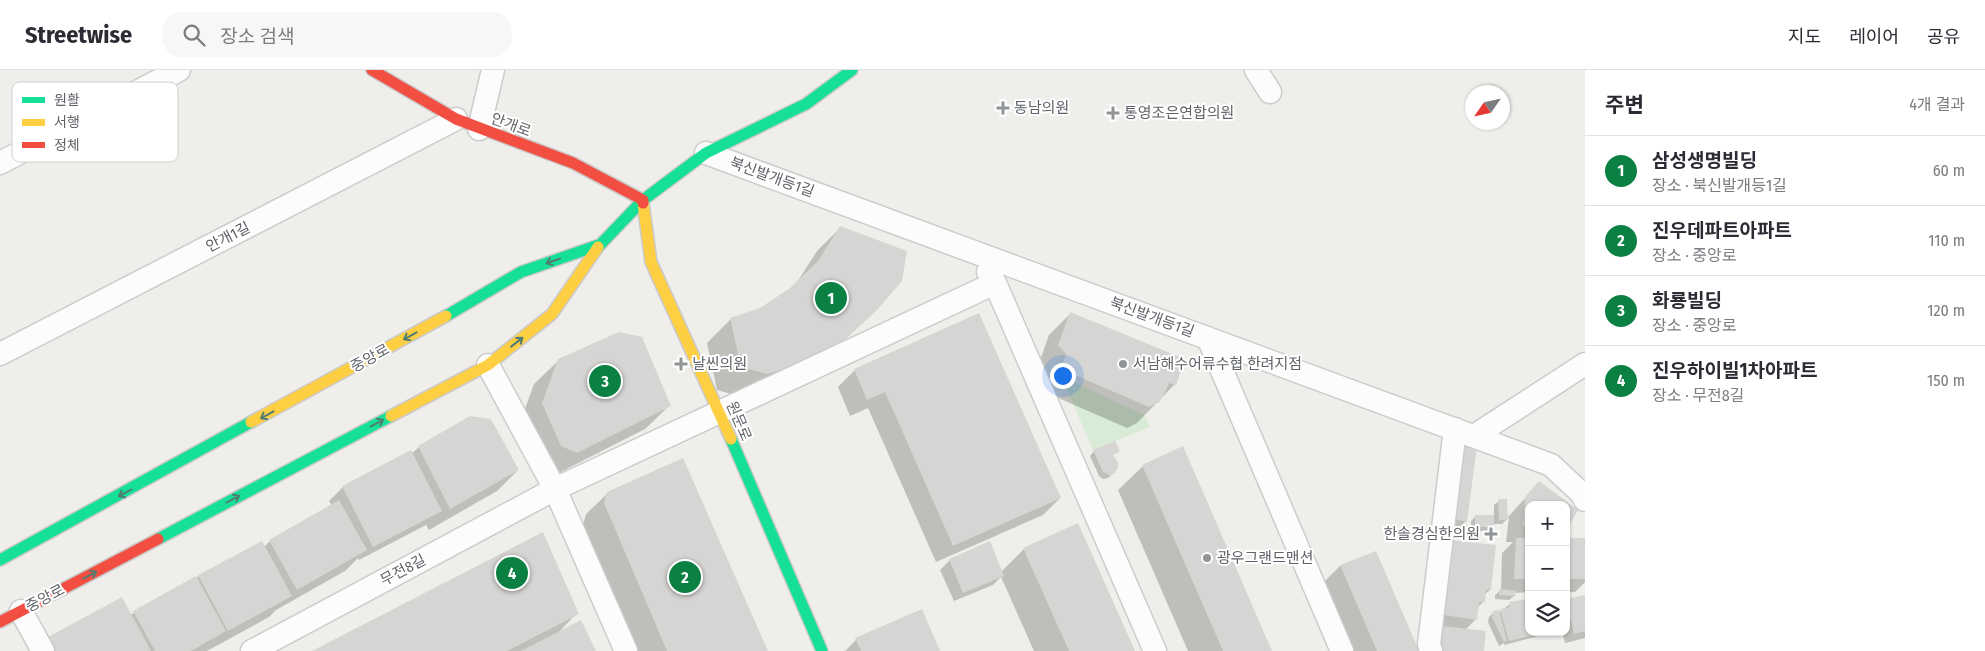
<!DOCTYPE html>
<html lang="ko">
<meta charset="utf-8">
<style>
:root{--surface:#fff;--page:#f7f7f7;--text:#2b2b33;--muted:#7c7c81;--line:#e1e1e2;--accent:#0b8043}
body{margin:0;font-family:"Fira Sans Condensed","Noto Sans KR",sans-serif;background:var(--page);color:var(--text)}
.controls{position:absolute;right:15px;bottom:15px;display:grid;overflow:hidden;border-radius:10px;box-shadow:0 1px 4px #0004}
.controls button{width:45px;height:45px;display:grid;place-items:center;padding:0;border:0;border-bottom:1px solid var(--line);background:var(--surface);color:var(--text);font:25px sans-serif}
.compass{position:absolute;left:1465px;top:15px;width:45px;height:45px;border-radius:50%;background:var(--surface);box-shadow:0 1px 4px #0004;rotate:236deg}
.you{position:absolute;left:1062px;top:305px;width:18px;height:18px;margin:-12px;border:4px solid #fff;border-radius:50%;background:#1a73e8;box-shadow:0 0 0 8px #1a73e833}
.badge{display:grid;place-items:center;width:32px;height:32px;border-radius:50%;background:var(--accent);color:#fff;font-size:16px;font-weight:700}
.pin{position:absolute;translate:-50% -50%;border:2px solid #fff;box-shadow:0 1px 5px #0006}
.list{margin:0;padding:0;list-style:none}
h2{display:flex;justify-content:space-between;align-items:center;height:65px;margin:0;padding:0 20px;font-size:21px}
h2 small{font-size:16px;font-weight:400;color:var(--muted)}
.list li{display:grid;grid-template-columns:32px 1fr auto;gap:15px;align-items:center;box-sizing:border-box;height:70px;padding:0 20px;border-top:1px solid var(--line)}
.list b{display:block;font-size:19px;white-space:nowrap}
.list p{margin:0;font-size:16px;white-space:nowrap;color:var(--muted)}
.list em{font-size:16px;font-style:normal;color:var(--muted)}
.icon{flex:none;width:28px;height:28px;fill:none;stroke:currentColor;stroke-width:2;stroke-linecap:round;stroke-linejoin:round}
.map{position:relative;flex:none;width:1585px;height:581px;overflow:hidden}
header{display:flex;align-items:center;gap:30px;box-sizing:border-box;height:70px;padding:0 25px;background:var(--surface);border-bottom:1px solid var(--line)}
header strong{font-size:24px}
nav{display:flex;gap:28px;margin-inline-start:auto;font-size:18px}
.search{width:350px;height:45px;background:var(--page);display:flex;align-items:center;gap:12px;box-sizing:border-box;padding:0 18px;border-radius:20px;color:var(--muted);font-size:19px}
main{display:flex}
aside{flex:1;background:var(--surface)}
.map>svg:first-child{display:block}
.green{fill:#d8ebd6}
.shadow{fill:#0003}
.building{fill:#d6d5d3}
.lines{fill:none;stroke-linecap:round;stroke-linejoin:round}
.street-casing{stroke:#cbcccc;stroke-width:25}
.fast-casing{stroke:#cacacb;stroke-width:14}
.slow-casing{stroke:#cacacb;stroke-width:14}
.jam-casing{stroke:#cacacb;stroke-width:14}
.street{stroke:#fdfcfc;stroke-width:22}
.fast{stroke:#16e098;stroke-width:11}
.slow{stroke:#ffcf43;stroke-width:11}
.jam{stroke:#f24e42;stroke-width:11}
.oneway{stroke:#507c72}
.poi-dot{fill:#919496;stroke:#fff;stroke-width:2}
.labels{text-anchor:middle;stroke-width:4;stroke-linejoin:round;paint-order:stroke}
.poi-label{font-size:15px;fill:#5f6368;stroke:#fff;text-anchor:start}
.street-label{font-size:15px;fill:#5f6368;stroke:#fff}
.key{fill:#fff;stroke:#cfd0d2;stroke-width:1}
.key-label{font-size:14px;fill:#5f6368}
</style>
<header>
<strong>Streetwise</strong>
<div class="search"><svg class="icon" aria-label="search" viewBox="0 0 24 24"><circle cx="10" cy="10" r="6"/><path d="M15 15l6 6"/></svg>장소 검색</div>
<nav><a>지도</a><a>레이어</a><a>공유</a></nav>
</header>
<main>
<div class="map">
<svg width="1585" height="581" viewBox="0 0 1585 581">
<rect width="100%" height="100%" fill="#efeeea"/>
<path class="green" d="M1061 306 1144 345 1150 357 1093 380Z"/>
<path class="shadow" d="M841 157 852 263 821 292 742 327 717 320 707 273 731 249 760 239 794 217 817 181Z
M1070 244 1175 314 1137 353 1127 358 1040 320 1038 296 1049 265Z
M559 290 669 336 645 359 553 406 518 358 534 314Z
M855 300 1060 428 1043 445 936 492 868 338 850 346 838 317Z
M419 377 518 400 497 421 429 460 426 455 359 490 358 488 345 501 276 540 269 547 207 581H36L49 568 130 545 199 506 264 477 270 471 332 436 329 431 343 417 411 384Z
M1094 381H1118L1112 386 1113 403 1108 408 1103 409 1099 406 1090 386Z
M1448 384 1466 451 1456 461 1441 457Z
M1143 396 1271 581H1188L1118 420Z
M1539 413 1566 435H1529V522L1514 523V526L1509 530 1495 529V525L1501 520 1502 483 1513 472H1506L1509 447 1502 454H1493L1488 461H1471V451L1476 446H1494V435L1499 431 1507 448Z
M608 423 766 581H637L583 455 586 444Z
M1566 469 1585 470V512L1575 522H1566Z
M1024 479 1133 581H1034L1001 507 993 515 954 531 940 500 950 490 1001 502Z
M1376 482 1418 581H1347L1319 517 1340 496Z
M1437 485 1490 520 1484 525 1483 532 1477 538 1476 549 1465 560 1483 581H1426Z
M1585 526V568L1565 573 1562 562H1566V531Z
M1510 534 1529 562H1554L1504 575V573L1499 576 1488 552 1489 547 1494 542 1498 543Z
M577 543 559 562 594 581H315Z
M856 570 939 581H845Z"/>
<path class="building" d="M840 156 907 181 902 211 877 240 847 268 808 292 767 304 741 297 730 248 760 238 790 218 818 191Z
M1070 242 1185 289 1176 315 1169 313 1160 332 1149 337 1061 299 1066 284 1058 275Z
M979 243 1061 428 953 476 885 322 867 330 854 299Z
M619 262 642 267 671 336 577 383 561 376 542 333 558 289Z
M470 346 491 349 519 400 450 439 418 376Z
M1115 371 1120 381 1113 385 1118 392V398L1114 404 1108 405 1103 402 1093 380Z
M1457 374 1477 376 1467 452 1450 448Z
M1183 376 1272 581H1223L1142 395Z
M411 380 442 441 373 477 342 416Z
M683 388 768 581H667L604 433 607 422Z
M1539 411 1578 440 1566 461V435H1529V456H1523L1525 427Z
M1498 429H1507L1508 450H1499Z
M339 430 367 480 297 520 269 470Z
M1475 445H1494V457H1475Z
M1078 453 1135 581H1069L1023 478Z
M543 462 579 544 507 581H312Z
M1516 468H1529V509H1514Z
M1566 468H1585V509H1566Z
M1450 470 1496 475 1491 520H1486L1485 532H1479L1477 550 1444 545Z
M262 471 292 526 228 561 198 505Z
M990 471 1004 506 963 523 949 489Z
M1376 481 1419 581H1377L1340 495Z
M196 506 226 561 191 581H155L133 541Z
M1499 519 1516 521 1515 526 1499 525Z
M1585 525V561L1574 564 1566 529Z
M122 527 151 581H56L48 567Z
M1527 529 1529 534V562L1541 563 1509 571 1500 539 1510 537 1509 532Z
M922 539 940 581H861L855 568Z
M1499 540 1507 571 1504 572 1492 547 1493 541Z
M581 550 596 581H521Z
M1443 556 1486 561 1484 581H1442Z"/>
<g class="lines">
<g class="street-casing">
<path id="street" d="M1256 0 1270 22
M479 59 493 0
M706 83 1551 395 1581 423 1585 430
M0 93 179 0
M988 202 995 213 1155 581
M1208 268 1342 581
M0 284 456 49
M488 295 555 419 626 581
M1474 366 1585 294
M21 541 43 581
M252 581 555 419 995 213
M1431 581 1429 574 1455 359"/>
</g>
<g class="fast-casing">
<path id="fast" d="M598 177 643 130 706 83 806 34 852 0
M446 246 521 202 599 175
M731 369 822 581
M158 469 391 346
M0 490 251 352"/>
</g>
<g class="slow-casing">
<path id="slow" d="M643 133 651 192 731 369
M391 346 488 295 552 244 598 177
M251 352 446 246"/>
</g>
<g class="jam-casing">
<path id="jam" d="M372 0 456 49 573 93 643 130V133
M0 552 158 469"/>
</g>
<use href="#street" class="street"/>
<use href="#fast" class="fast"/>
<use href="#slow" class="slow"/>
<use href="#jam" class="jam"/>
</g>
<defs><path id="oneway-shaft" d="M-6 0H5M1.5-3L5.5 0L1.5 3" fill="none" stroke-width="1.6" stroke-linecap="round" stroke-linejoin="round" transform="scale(1.25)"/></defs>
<g class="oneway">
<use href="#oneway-shaft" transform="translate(553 191) rotate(161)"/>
<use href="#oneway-shaft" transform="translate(410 266) rotate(151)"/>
<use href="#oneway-shaft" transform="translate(517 272) rotate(-38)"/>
<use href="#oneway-shaft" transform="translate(267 345) rotate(151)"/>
<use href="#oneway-shaft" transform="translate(377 353) rotate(-28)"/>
<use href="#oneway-shaft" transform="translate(125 423) rotate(152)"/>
<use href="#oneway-shaft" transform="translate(233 429) rotate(-28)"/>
<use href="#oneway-shaft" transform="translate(90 505) rotate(-28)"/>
</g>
<g class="poi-dot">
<path d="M1000.5 30.5h5v5h5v5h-5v5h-5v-5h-5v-5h5z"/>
<path d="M1110.5 35.5h5v5h5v5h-5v5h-5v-5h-5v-5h5z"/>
<path d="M678.5 286.5h5v5h5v5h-5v5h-5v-5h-5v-5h5z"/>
<circle cx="1123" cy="294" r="5"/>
<path d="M1488.5 456.5h5v5h5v5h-5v5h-5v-5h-5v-5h5z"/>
<circle cx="1207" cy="488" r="5"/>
</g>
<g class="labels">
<g class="poi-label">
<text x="1014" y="43">동남의원</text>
<text x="1124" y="48">통영조은연합의원</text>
<text x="692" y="299">날씬의원</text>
<text x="1133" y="299">서남해수어류수협 한려지점</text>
<text x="1480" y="469" text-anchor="end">한솔경심한의원</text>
<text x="1217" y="493">광우그랜드맨션</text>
</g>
<g class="street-label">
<text transform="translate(511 55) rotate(20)" y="5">안개로</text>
<text transform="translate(772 107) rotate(20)" y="5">북신발개등1길</text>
<text transform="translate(228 167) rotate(-27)" y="5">안개1길</text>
<text transform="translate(1152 247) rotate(20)" y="5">북신발개등1길</text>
<text transform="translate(370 288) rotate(-29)" y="5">중앙로</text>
<text transform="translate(739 351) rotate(67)" y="5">원문로</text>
<text transform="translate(403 500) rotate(-28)" y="5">무전8길</text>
<text transform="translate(45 528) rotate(-28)" y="5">중앙로</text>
</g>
</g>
<rect x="12" y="12" width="166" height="80" rx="8" class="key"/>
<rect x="22" y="27" width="23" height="6" fill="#16e098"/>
<rect x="22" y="49" width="23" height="7" fill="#ffcf43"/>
<rect x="22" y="72" width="23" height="6" fill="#f24e42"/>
<g class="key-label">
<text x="54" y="35">원활</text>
<text x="54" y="57">서행</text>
<text x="54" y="80">정체</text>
</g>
</svg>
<div class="controls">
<button>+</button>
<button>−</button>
<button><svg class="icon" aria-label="layers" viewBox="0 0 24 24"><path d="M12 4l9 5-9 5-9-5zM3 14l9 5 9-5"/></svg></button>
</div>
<svg class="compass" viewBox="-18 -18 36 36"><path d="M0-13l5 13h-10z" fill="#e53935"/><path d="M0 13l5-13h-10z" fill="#7c7c81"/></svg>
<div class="you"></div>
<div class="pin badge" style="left:831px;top:228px">1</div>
<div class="pin badge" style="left:685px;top:507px">2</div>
<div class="pin badge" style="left:605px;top:311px">3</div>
<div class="pin badge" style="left:512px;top:503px">4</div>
</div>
<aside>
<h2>주변<small>4개 결과</small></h2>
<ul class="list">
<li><span class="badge">1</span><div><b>삼성생명빌딩</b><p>장소 · 북신발개등1길</p></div><em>60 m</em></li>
<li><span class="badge">2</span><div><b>진우데파트아파트</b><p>장소 · 중앙로</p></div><em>110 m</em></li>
<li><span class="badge">3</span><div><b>화룡빌딩</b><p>장소 · 중앙로</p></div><em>120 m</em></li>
<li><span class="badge">4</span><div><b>진우하이빌1차아파트</b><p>장소 · 무전8길</p></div><em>150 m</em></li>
</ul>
</aside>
</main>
